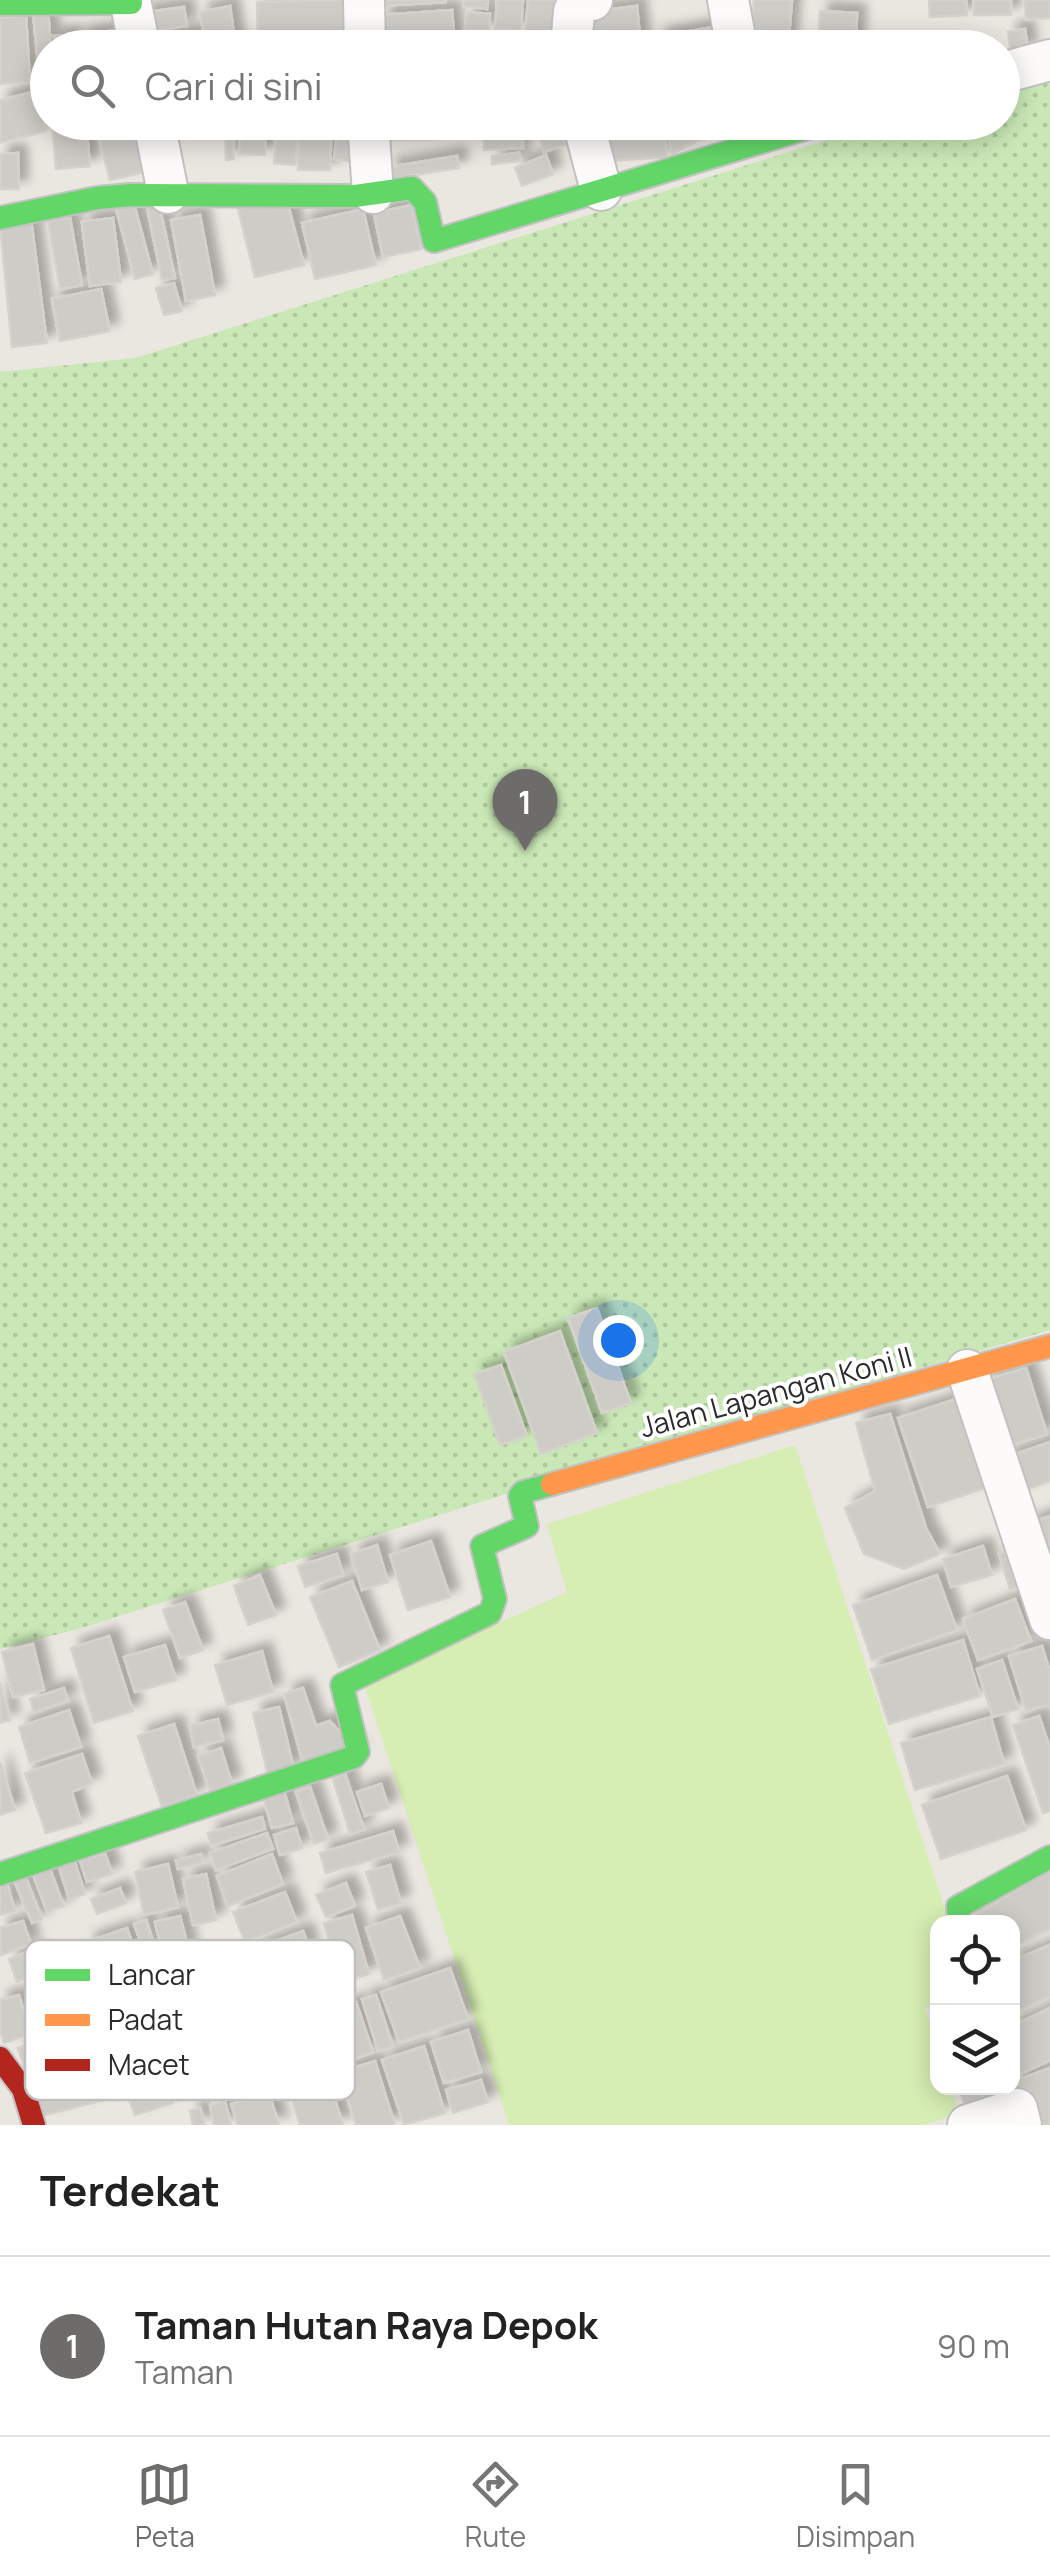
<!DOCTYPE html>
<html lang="id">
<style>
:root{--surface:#fff;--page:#f6f6f6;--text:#222;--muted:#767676;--line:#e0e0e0;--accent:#6e6c6a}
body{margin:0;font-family:Manrope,sans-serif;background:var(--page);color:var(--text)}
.controls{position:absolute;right:30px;bottom:30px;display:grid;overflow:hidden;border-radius:20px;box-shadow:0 5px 25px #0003}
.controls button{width:90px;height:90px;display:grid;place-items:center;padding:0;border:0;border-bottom:2px solid var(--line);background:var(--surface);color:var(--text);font:50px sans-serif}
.you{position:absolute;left:618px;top:1340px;width:35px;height:35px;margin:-25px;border:8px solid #fff;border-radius:50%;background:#1a73e8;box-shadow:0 0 0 15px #1a73e833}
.badge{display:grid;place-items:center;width:65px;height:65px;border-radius:50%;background:var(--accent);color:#fff;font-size:32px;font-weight:700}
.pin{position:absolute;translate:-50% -82px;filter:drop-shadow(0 2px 5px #0008)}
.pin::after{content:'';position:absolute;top:52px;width:35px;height:30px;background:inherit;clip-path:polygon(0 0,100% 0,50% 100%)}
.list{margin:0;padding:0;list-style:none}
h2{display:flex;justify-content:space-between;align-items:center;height:130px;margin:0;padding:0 40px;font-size:42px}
h2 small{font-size:32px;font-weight:400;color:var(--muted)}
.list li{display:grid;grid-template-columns:65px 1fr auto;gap:30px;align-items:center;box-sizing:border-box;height:180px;padding:0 40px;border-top:2px solid var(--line)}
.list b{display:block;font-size:38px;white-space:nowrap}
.list p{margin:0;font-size:32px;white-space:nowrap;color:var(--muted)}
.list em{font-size:32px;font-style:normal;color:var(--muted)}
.icon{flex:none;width:55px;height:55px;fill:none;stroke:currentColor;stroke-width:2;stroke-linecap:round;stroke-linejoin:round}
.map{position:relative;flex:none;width:1050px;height:2125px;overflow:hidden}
.search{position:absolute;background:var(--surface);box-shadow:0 5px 25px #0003;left:30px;right:30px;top:30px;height:110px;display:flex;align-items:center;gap:25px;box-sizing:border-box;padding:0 35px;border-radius:55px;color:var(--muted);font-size:38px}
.sheet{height:310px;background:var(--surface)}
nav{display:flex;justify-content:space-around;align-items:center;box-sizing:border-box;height:140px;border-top:2px solid var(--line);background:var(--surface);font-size:28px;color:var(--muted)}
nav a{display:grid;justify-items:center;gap:5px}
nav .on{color:var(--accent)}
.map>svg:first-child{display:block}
.park{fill:url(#park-dots)}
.pitch{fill:#d6edb3}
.building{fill:#ceccc7;stroke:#d5d2cc;stroke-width:2.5;filter:url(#shadow)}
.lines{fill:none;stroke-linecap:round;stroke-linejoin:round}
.street-casing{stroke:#c3c2c2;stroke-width:44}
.fast-casing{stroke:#c3c2c2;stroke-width:26}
.slow-casing{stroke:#c3c2c2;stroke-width:26}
.jam-casing{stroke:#c3c2c2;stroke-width:26}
.street{stroke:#fcfbfa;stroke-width:40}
.fast{stroke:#63d668;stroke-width:22}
.slow{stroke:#ff974d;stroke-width:22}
.jam{stroke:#b3261e;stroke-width:22}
.labels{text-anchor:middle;stroke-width:8;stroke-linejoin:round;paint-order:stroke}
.street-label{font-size:28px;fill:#2b2b2b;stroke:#fff}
.key{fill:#fff;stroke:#bfbfbf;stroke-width:2.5}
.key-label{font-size:28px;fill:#2b2b2b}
</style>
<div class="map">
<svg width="1050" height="2125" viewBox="0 0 1050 2125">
<defs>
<pattern id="park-dots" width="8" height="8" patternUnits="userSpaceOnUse" patternTransform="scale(2.5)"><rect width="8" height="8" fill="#cae8b6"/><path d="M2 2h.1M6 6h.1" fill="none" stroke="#aec79d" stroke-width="1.8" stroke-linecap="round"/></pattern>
<filter id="shadow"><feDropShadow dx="9" dy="-9" stdDeviation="5" flood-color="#0004"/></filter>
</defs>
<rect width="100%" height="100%" fill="#eae6e0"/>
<path class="park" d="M1050 73V1330L693 1435 78 1629 0 1649V372L135 358 881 123 1002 122 1003 87Z"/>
<path class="pitch" d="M795 1445 949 1922H938L937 2003 925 2008 937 2047 938 2088H950L959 2114 925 2125H509L364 1684 567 1592 547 1524Z"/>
<path class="building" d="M349 0V48H258L257 2Z
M377 0H445V2L377 6Z
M465 0H488L487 9 464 6Z
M497 0H523L521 30 495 29Z
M528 0H564L562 38 525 36Z
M754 0H792L788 48H750Z
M929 0H966L967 15 930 17Z
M974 0H1011V15H974Z
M1025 0H1050V18L1026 19Z
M230 6 236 48H206L200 12Z
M637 6 641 48H583L579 13Z
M184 7 187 26 143 32 140 13Z
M452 10 455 48H383L381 15Z
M48 11 51 48H48V62L38 63 33 12Z
M820 11 857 13 856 48H818Z
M467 12 490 14 489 31 465 29Z
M26 16 30 82 0 84V18Z
M713 27 716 48H659L657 37Z
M122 29 125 48H81L79 36Z
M1025 29 1028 51 1011 53 1008 32Z
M197 33 199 48H159L157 38Z
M73 35V48H55L54 36Z
M48 79V110H43L38 80Z
M36 91 46 131 0 143V100Z
M52 122H86L90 166 56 169Z
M167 122H213V124L169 132Z
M225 122H233L234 159 226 160Z
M241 122H266L265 155 239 154Z
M277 122H299L295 165 274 163Z
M299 122H332L330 170H298Z
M389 122H445V139L389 140Z
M483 122H522L523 148 484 150Z
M591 122H664L667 157 593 162Z
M680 122H731L672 154 666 126Z
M338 124 365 127 361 163 334 159Z
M146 127 157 169 110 180 99 138Z
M561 132 565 145 544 152 540 139Z
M18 153 19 189H0V154Z
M519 153 520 161 492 164V156Z
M546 155 553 174 522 186 515 168Z
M457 156 459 168 390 179 388 167Z
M286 197 304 265 255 277 238 209Z
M134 204 153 274 135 279 116 209Z
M159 204 175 278 162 280 147 207Z
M412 205 421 249 383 257 374 213Z
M363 209 376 265 315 279 302 223Z
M200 215 215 295 186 301 171 220Z
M70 218 82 285 60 289 48 221Z
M113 218 121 282 90 286 82 222Z
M31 220 47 343 12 347 0 224Z
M174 283 182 311 164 315 156 288Z
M101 289 110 331 60 341 52 299Z
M597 1308 631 1403 602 1413 568 1318Z
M560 1331 597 1433 541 1454 504 1352Z
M501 1365 527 1436 500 1445 474 1374Z
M1026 1368 1047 1434 1004 1447 984 1380Z
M968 1395 997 1484 928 1507 898 1418Z
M890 1414 926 1528 940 1554 904 1569 864 1554 845 1508 875 1491 856 1423Z
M1050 1442V1481L1017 1493 1004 1458Z
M1050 1516V1549L1037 1553 1027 1524Z
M431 1541 450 1597 408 1610 390 1555Z
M377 1545 388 1582 362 1590 351 1554Z
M983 1546 992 1575 951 1587 943 1559Z
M1015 1548 1024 1585 1010 1589 999 1553Z
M337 1554 343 1575 305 1587 298 1566Z
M260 1575 276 1615 248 1625 234 1586Z
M937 1575 957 1630 872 1660 853 1605Z
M352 1581 380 1650 339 1667 310 1597Z
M1015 1599 1031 1641 978 1660 963 1619Z
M185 1602 203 1650 180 1658 163 1610Z
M109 1636 133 1711 94 1723 71 1648Z
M963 1640 980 1696 889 1724 871 1669Z
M33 1644 44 1690 13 1697 2 1652Z
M165 1645 176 1680 135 1692 124 1657Z
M1042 1646 1050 1672V1704L1026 1711 1009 1656Z
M262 1651 273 1692 227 1705 215 1665Z
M1002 1660 1018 1709 993 1717 977 1669Z
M0 1682 10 1720 0 1723Z
M64 1688 68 1701 34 1712 30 1699Z
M303 1688 316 1726 330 1721 357 1751 304 1767 284 1694Z
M279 1707 294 1769 268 1775 253 1713Z
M69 1710 81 1747 30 1763 19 1727Z
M1039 1716 1050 1748V1811L1043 1813 1013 1725Z
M991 1717 1004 1764 915 1790 901 1743Z
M218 1719 223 1740 194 1747 190 1726Z
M174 1724 197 1795 162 1807 138 1736Z
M221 1748 232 1784 210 1791 198 1756Z
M82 1754 92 1783 72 1792 81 1823 46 1833 25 1773Z
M0 1762 15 1810 0 1815Z
M345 1774 364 1829 350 1834 333 1779Z
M1007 1776 1026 1830 941 1859 922 1805Z
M381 1784 389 1808 365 1816 357 1792Z
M310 1787 328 1839 314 1844 296 1792Z
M284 1790 293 1823 272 1828 263 1796Z
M262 1817 265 1829 211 1846 208 1833Z
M296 1828 302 1848 280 1855 274 1835Z
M393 1831 399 1852 326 1873 320 1853Z
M267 1833 273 1849 216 1870 210 1853Z
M105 1853 112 1874 87 1882 80 1861Z
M201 1854 203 1862 178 1869 176 1861Z
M272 1854 283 1884 228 1906 217 1876Z
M74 1859 85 1894 69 1899 58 1864Z
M168 1864 178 1907 144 1915 135 1872Z
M390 1865 401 1903 378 1910 366 1872Z
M49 1866 64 1906 47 1912 32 1872Z
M1050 1869V1929L1012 1947V1922H965Z
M24 1873 42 1919 32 1923 13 1878Z
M206 1874 216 1920 193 1925 183 1879Z
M7 1883 15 1911 0 1915V1885Z
M346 1883 355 1906 326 1917 316 1895Z
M120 1888 126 1903 97 1914 91 1899Z
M285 1892 297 1922 245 1942 233 1912Z
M352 1915 369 1974 341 1982 324 1923Z
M180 1916 189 1950 163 1957 155 1922Z
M400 1916 420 1968 384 1980 366 1928Z
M146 1920 160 1962 149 1966 134 1924Z
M23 1921 31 1944 1 1955 0 1928Z
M127 1928 143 1975 102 1989 86 1942Z
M303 1931 310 1949 261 1968 254 1949Z
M1050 1945V1997L1012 2013V1961Z
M33 1950 41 1973 17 1982 9 1959Z
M450 1968 468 2019 399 2042 381 1992Z
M19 1995 31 2034 4 2043 0 2031V2000Z
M376 1995 393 2046 378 2051 362 1999Z
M356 2002 373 2052 338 2065 320 2015Z
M1050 2008V2060L1016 2076 1012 2068V2026Z
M468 2030 481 2072 444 2083 431 2042Z
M55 2035 69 2076 31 2088 18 2048Z
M424 2046 445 2113 404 2125 382 2060Z
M375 2061 395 2125H356L339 2072Z
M161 2063 173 2103 135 2115 127 2094 41 2116 36 2096Z
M1050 2068V2125H1025L1012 2082Z
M481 2080 488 2102 453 2113 446 2090Z
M330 2084 343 2125H300L291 2096Z
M959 2088H998L1004 2104 968 2116Z
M269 2093 279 2125H238L231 2104Z
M225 2101 231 2125H214L210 2105Z
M200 2108 205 2125H193L190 2111Z"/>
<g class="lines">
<g class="street-casing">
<path id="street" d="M130 0 140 48
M364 0 365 48
M728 0 737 48
M571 48 574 11 583 2 592 0
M1002 73 1050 60
M154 122 168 193
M368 122 373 193
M583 122 601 190
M967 1370 1050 1619
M968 2125 1017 2109 1021 2125"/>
</g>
<g class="fast-casing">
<path id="fast" d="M0 4 131 3
M0 218 97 198 131 195 355 196 412 188 425 202 434 241 827 122
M0 1874 354 1757 358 1752 342 1685 490 1613 495 1599 482 1546 527 1526 520 1496 523 1492 552 1484
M959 1922 958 1907 1050 1857"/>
</g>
<g class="slow-casing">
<path id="slow" d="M552 1484 1050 1346"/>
</g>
<g class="jam-casing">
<path id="jam" d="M0 2058 23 2089 34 2125"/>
</g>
<use href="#street" class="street"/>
<use href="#fast" class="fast"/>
<use href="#slow" class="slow"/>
<use href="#jam" class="jam"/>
</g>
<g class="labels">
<g class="street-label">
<text transform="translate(776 1392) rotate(-15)" y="10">Jalan Lapangan Koni II</text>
</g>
</g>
<rect x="25" y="1940" width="330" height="160" rx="15" class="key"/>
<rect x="45" y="1969" width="45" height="12" fill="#63d668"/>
<rect x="45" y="2014" width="45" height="12" fill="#ff974d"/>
<rect x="45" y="2059" width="45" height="12" fill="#b3261e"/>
<g class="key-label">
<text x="108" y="1985">Lancar</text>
<text x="108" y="2030">Padat</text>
<text x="108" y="2075">Macet</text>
</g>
</svg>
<div class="controls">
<button><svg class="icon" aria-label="locate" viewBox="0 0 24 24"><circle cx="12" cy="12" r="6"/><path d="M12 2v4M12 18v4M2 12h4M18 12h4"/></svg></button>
<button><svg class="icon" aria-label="layers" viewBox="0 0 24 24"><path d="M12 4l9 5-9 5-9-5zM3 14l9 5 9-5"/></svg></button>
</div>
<div class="you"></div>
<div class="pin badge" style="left:525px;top:851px">1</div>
<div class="search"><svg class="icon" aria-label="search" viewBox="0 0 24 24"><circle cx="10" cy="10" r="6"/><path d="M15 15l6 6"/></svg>Cari di sini</div>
</div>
<section class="sheet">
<h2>Terdekat<small></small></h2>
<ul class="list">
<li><span class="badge">1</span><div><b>Taman Hutan Raya Depok</b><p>Taman</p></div><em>90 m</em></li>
</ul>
</section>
<nav>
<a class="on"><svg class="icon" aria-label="map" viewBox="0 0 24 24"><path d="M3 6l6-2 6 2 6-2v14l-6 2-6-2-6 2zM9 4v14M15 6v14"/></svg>Peta</a>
<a><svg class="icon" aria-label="directions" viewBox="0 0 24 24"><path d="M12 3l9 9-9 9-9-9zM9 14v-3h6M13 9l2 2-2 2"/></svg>Rute</a>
<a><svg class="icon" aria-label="saved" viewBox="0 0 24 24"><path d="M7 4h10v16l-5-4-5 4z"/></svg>Disimpan</a>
</nav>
